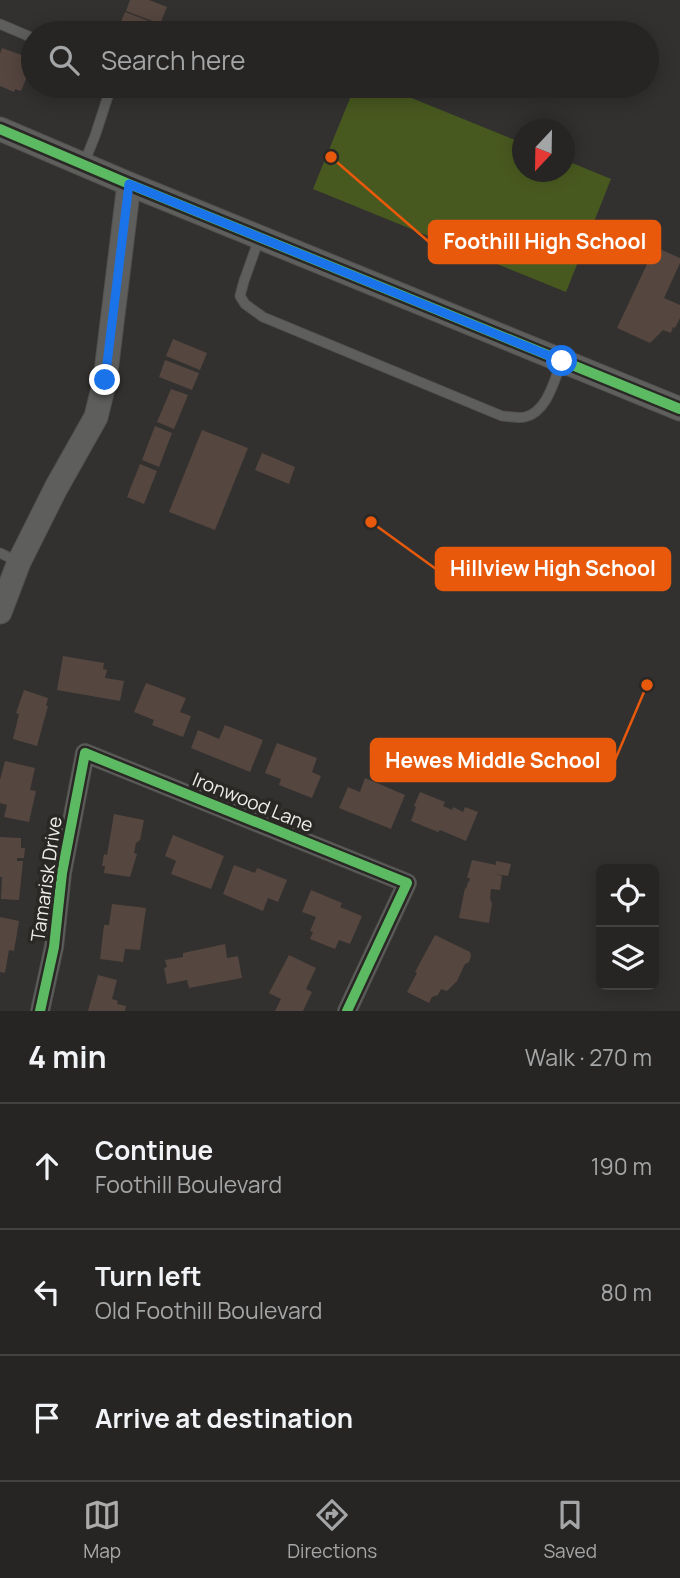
<!DOCTYPE html>
<meta charset="utf-8">
<style>
:root{--surface:#262523;--page:#2e2d2b;--text:#f1f3f6;--muted:#a4a5a6;--line:#424241;--accent:#acaba9}
body{margin:0;font-family:Manrope,sans-serif;background:var(--page);color:var(--text)}
.controls{position:absolute;right:21px;bottom:21px;display:grid;overflow:hidden;border-radius:10px;box-shadow:0 4px 18px #0003}
.controls button{width:63px;height:63px;display:grid;place-items:center;padding:0;border:0;border-bottom:2px solid var(--line);background:var(--surface);color:var(--text);font:35px sans-serif}
.compass{position:absolute;left:512px;top:119px;width:63px;height:63px;border-radius:50%;background:var(--surface);box-shadow:0 4px 18px #0003;rotate:202deg}
.stop{position:absolute;width:21px;height:21px;margin:-16px;border:5px solid #1a73e8;border-radius:50%;background:#fff}
.stop.end{background:#1a73e8;border-color:#fff;box-shadow:0 2px 7px #0008}
.list{margin:0;padding:0;list-style:none}
h2{display:flex;justify-content:space-between;align-items:center;height:91px;margin:0;padding:0 28px;font-size:30px}
h2 small{font-size:23px;font-weight:400;color:var(--muted)}
.list li{display:grid;grid-template-columns:46px 1fr auto;gap:21px;align-items:center;box-sizing:border-box;height:126px;padding:0 28px;border-top:2px solid var(--line)}
.list b{display:block;font-size:26px;white-space:nowrap}
.list p{margin:0;font-size:23px;white-space:nowrap;color:var(--muted)}
.list em{font-size:23px;font-style:normal;color:var(--muted)}
.icon{flex:none;width:38px;height:38px;fill:none;stroke:currentColor;stroke-width:2;stroke-linecap:round;stroke-linejoin:round}
.map{position:relative;flex:none;width:680px;height:1011px;overflow:hidden}
.search{position:absolute;background:var(--surface);box-shadow:0 4px 18px #0003;left:21px;right:21px;top:21px;height:77px;display:flex;align-items:center;gap:18px;box-sizing:border-box;padding:0 24px;border-radius:38px;color:var(--muted);font-size:26px}
.sheet{height:469px;background:var(--surface)}
nav{display:flex;justify-content:space-around;align-items:center;box-sizing:border-box;height:98px;border-top:2px solid var(--line);background:var(--surface);font-size:19px;color:var(--muted)}
nav a{display:grid;justify-items:center;gap:4px}
nav .on{color:var(--accent)}
.map>svg:first-child{display:block}
.green{fill:#48591f}
.building{fill:#55463f}
.lines{fill:none;stroke-linecap:round;stroke-linejoin:round}
.service-casing{stroke:#51504e;stroke-width:11}
.minor-casing{stroke:#51504e;stroke-width:20}
.tertiary-casing{stroke:#51504e;stroke-width:25}
.service{stroke:#5e5e5d;stroke-width:9}
.minor{stroke:#5e5e5d;stroke-width:18}
.tertiary{stroke:#5e5e5d;stroke-width:23}
.cycleway-casing{stroke:#292825;stroke-width:15}
.cycleway{stroke:#5cba63;stroke-width:10}
.route{stroke:#1a73e8;stroke-width:9}
.labels{text-anchor:middle;stroke-width:7;stroke-linejoin:round;paint-order:stroke}
.street-label{font-size:19px;fill:#ededea;stroke:#292825}
.leader{fill:none;stroke:#e8590c;stroke-width:2.5}
.callout-dot{fill:#e8590c;stroke:#292825;stroke-width:2.5}
.callout{fill:#e8590c;stroke:#e8590c;stroke-width:2.5}
.callout-label{font-size:21px;text-anchor:middle;font-weight:bold;fill:#fff}
</style>
<div class="map">
<svg width="680" height="1011" viewBox="0 0 680 1011">
<rect width="100%" height="100%" fill="#32312f"/>
<path class="green" d="M355 86H382L522 143V172H564L565 160 611 179 566 292 313 189Z"/>
<path class="building" d="M130 0H149L167 7 160 24 126 11Z
M125 12 159 25 156 33H128L118 29Z
M2 48 27 57 23 69 29 72 21 91 15 89 14 92 0 86V54Z
M655 247 680 258V263L664 298 680 305V318L675 328 673 327 671 333 663 330 650 343 617 328Z
M173 339 207 353 200 370 166 356Z
M165 360 199 373 192 390 159 377Z
M171 389 188 395 174 429 157 422Z
M155 426 172 433 159 467 142 460Z
M202 430 248 448 215 530 169 512Z
M262 453 295 467 289 484 255 470Z
M140 464 157 471 144 504 127 497Z
M63 656 104 663 103 669 107 670 105 678 124 681 120 701 57 690Z
M146 683 186 698 180 712 191 716 183 737 152 725 154 720 134 712Z
M24 690 48 698 46 706H48L37 746 13 739 19 714 16 713Z
M225 725 263 740 250 772 191 748 198 730 219 739Z
M277 743 317 758 312 772 321 776 312 798 279 785 281 779 265 773Z
M5 761 35 768 30 790 36 791 29 822 4 817 7 805 0 803V780Z
M365 778 405 795 391 829 339 808 348 787 360 792Z
M420 792 445 802 443 806 452 810 453 807 463 812 465 807 478 812 466 841 440 830 438 832 411 821 416 807 414 806Z
M114 814 144 820 140 840 136 843 134 853 137 854 130 877 104 873 105 866H102L104 854 107 855Z
M173 835 224 856 211 889 171 874 176 861 165 856Z
M0 837 21 838V848H25L24 858H17V861H23L19 900 1 899 2 877H0Z
M472 860 496 865V861L511 864 508 876 495 874 502 876 500 890 491 889 490 898 492 904 489 923 459 918 465 888 466 889 468 882H469L470 878H467Z
M234 865 255 873 257 868 287 880 278 902 268 898 263 911 223 894Z
M311 890 342 903 340 907 362 916 350 944 339 940 335 949 310 939 313 932 310 931 316 917 302 912Z
M112 904 146 908 140 950 125 949 123 962 100 959 104 925H109Z
M0 917 19 921 14 951 9 950 5 973 0 972Z
M435 935 470 952 471 956 469 962 465 964 457 981 447 991 441 989 438 995 432 997 429 1003 407 992 417 973 415 972Z
M225 944 227 958 238 956 242 978 189 988 187 980 167 984 164 968 167 967 165 960 183 957V953Z
M289 955 316 968 306 989 312 992 303 1011H275L281 999 269 993Z
M98 975 117 980 112 999 118 1001 117 1004 126 1006 125 1011H88Z"/>
<g class="lines">
<g class="service-casing">
<path id="service" d="M0 24 33 38
M84 163 95 136 109 93V86
M259 239 244 281 240 296 245 304 263 317 502 416C509 416 518 419 525 417 548 411 554 380 562 361
M0 553 17 561"/>
</g>
<g class="minor-casing">
<path id="minor" d="M40 1011 54 947 62 873 85 753 407 883 347 1011"/>
</g>
<g class="tertiary-casing">
<path id="tertiary" d="M0 129 129 184 680 409
M0 612 19 562 56 488 96 417 105 380 129 184"/>
</g>
<use href="#service" class="service"/>
<use href="#minor" class="minor"/>
<use href="#tertiary" class="tertiary"/>
<g class="cycleway-casing">
<path id="cycleway" d="M0 129 129 184 680 409
M40 1011 54 947 62 873 85 753 407 883 347 1011"/>
</g>
<use href="#cycleway" class="cycleway"/>
</g>
<g class="lines">
<path class="route" d="M105 380 129 184 562 361"/>
</g>
<g class="labels">
<g class="street-label">
<text transform="translate(253 802) rotate(22)" y="7">Ironwood Lane</text>
<text transform="translate(46 879) rotate(-82)" y="7">Tamarisk Drive</text>
</g>
</g>
<path class="leader" d="M331 157L429 242M371 522L436 569M647 685L615 760"/>
<g class="callout-dot">
<circle cx="331" cy="157" r="7"/>
<circle cx="371" cy="522" r="7"/>
<circle cx="647" cy="685" r="7"/>
</g>
<g class="callout">
<rect x="429" y="221" width="231" height="42" rx="7"/>
<rect x="436" y="548" width="234" height="42" rx="7"/>
<rect x="371" y="739" width="244" height="42" rx="7"/>
</g>
<g class="callout-label">
<text x="545" y="249">Foothill High School</text>
<text x="553" y="576">Hillview High School</text>
<text x="493" y="768">Hewes Middle School</text>
</g>
</svg>
<div class="controls">
<button><svg class="icon" aria-label="locate" viewBox="0 0 24 24"><circle cx="12" cy="12" r="6"/><path d="M12 2v4M12 18v4M2 12h4M18 12h4"/></svg></button>
<button><svg class="icon" aria-label="layers" viewBox="0 0 24 24"><path d="M12 4l9 5-9 5-9-5zM3 14l9 5 9-5"/></svg></button>
</div>
<svg class="compass" viewBox="-18 -18 36 36"><path d="M0-13l5 13h-10z" fill="#e53935"/><path d="M0 13l5-13h-10z" fill="#a4a5a6"/></svg>
<div class="stop" style="left:562px;top:361px"></div>
<div class="stop end" style="left:105px;top:380px"></div>
<div class="search"><svg class="icon" aria-label="search" viewBox="0 0 24 24"><circle cx="10" cy="10" r="6"/><path d="M15 15l6 6"/></svg>Search here</div>
</div>
<section class="sheet">
<h2>4 min<small>Walk · 270 m</small></h2>
<ul class="list">
<li><svg class="icon" aria-label="ahead" viewBox="0 0 24 24"><path d="M12 20V5M6 11l6-6 6 6"/></svg><div><b>Continue</b><p>Foothill Boulevard</p></div><em>190 m</em></li>
<li><svg class="icon" aria-label="left" viewBox="0 0 24 24"><path d="M17 20v-9H6M10 6l-5 5 5 5"/></svg><div><b>Turn left</b><p>Old Foothill Boulevard</p></div><em>80 m</em></li>
<li><svg class="icon" aria-label="arrive" viewBox="0 0 24 24"><path d="M6 21V4h12l-3 4 3 4H6"/></svg><div><b>Arrive at destination</b></div></li>
</ul>
</section>
<nav>
<a class="on"><svg class="icon" aria-label="map" viewBox="0 0 24 24"><path d="M3 6l6-2 6 2 6-2v14l-6 2-6-2-6 2zM9 4v14M15 6v14"/></svg>Map</a>
<a><svg class="icon" aria-label="directions" viewBox="0 0 24 24"><path d="M12 3l9 9-9 9-9-9zM9 14v-3h6M13 9l2 2-2 2"/></svg>Directions</a>
<a><svg class="icon" aria-label="saved" viewBox="0 0 24 24"><path d="M7 4h10v16l-5-4-5 4z"/></svg>Saved</a>
</nav>
